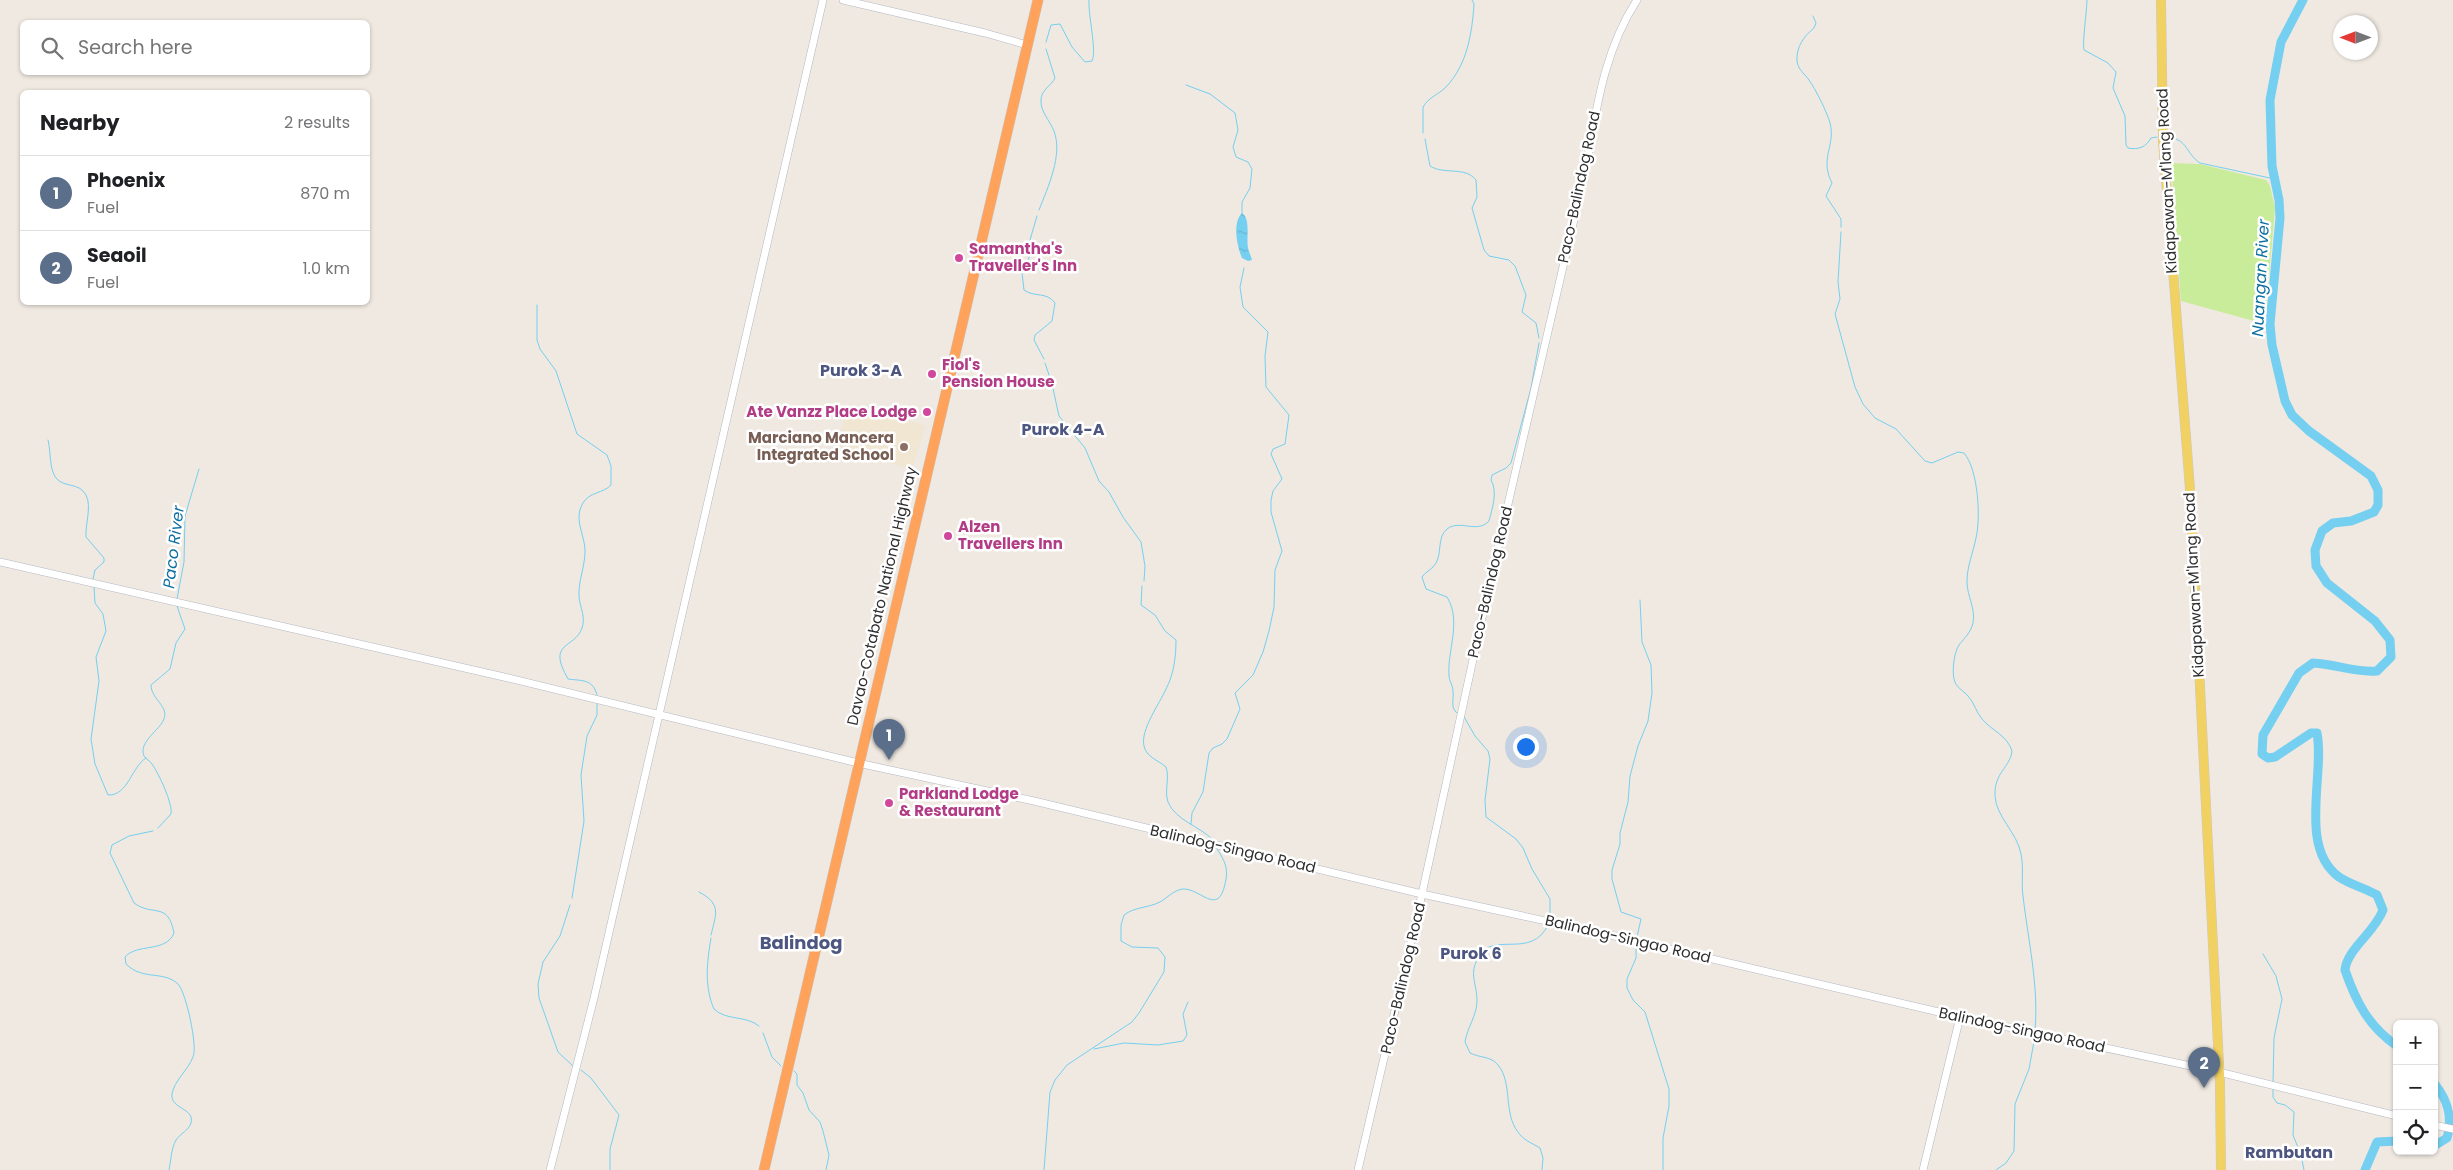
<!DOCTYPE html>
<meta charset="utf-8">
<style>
:root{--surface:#fff;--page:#f2f2f2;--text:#202124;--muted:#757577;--line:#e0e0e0;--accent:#db2777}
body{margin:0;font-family:Poppins,sans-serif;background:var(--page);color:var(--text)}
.controls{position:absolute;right:15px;bottom:15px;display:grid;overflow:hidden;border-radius:8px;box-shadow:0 1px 4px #0004}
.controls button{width:45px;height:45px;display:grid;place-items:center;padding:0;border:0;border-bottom:1px solid var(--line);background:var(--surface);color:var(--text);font:25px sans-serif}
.compass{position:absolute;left:2333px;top:15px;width:45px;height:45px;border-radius:50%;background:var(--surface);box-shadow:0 1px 4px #0004;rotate:270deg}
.you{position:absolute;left:1525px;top:746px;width:18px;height:18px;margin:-12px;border:4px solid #fff;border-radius:50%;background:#1a73e8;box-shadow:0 0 0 8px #1a73e833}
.badge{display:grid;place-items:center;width:32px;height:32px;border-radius:50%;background:var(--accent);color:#fff;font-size:16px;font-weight:700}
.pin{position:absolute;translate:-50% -41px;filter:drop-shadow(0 1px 2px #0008)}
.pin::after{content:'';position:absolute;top:26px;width:18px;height:15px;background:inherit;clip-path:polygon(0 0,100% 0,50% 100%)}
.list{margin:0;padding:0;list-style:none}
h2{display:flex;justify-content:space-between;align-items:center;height:65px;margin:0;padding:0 20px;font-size:21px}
h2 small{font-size:16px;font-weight:400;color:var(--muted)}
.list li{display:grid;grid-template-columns:32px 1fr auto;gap:15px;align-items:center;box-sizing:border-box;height:75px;padding:0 20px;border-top:1px solid var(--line)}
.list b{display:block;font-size:19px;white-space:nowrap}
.list p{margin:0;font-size:16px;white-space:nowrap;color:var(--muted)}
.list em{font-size:16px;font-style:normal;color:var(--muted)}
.icon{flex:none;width:28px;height:28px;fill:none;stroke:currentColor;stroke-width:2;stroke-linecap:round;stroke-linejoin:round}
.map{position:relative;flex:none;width:2453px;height:1170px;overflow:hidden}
.search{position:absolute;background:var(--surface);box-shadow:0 1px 4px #0004;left:20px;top:20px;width:350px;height:55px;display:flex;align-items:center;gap:12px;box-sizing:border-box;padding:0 18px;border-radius:8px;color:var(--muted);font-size:19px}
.panel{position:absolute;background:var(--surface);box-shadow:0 1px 4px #0004;left:20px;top:90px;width:350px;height:215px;border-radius:8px}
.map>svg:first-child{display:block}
.education{fill:#f0e6d1}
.pitch{fill:#c9ec9a}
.water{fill:url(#water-ripples)}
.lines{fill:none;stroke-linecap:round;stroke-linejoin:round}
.stream{stroke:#75cff0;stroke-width:1}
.river{stroke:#75cff0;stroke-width:9}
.minor-casing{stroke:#b4b7c1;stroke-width:8}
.major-casing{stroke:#c9c9c9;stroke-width:10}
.highway-casing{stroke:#c9c9c9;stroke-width:11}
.minor{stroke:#fff;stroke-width:7}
.major{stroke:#f2d163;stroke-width:9}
.highway{stroke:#ffa35c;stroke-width:10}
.hotel-dot{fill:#d1479c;stroke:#fff;stroke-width:2}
.education-dot{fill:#8d6e63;stroke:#fff;stroke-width:2}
.labels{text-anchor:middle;stroke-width:5;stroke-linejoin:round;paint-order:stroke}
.street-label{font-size:15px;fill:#2e2e2e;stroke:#fff}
.hotel-label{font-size:15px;font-weight:bold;fill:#b23c85;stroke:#fff;text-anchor:start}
.education-label{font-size:15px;font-weight:bold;fill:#785e54;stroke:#fff;text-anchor:end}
.water-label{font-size:16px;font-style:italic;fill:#0d6fa3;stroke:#fff}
.neighbourhood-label{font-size:16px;font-weight:bold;fill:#4d5680;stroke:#fff}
.quarter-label{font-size:18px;font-weight:bold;fill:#4d5680;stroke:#fff}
</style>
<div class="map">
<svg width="2453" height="1170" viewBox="0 0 2453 1170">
<defs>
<pattern id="water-ripples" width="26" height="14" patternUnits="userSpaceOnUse" patternTransform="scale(1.25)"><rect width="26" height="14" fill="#75cff0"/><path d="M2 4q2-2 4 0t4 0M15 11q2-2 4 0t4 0" fill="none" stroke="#66b2ce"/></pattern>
</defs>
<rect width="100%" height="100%" fill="#efe9e1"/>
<path class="education" d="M862 405 925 426 912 470 836 447 848 408 859 412Z"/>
<path class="pitch" d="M2171 163 2200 164 2266 180 2270 186 2275 208 2265 322 2254 321 2181 301Z"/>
<path class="water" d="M1242 213C1251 219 1246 238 1248 248 1249 252 1251 256 1252 260L1248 261 1242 258C1237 246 1232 223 1242 213Z"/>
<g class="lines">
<path class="stream" d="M2087 0C2087 9 2082 45 2084 50L2108 63 2116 72 2113 88 2125 116 2126 145 2128 148C2139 150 2146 147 2151 138L2157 137
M1813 16 1816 23 1814 28C1804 36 1796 47 1797 61 1798 70 1805 74 1809 80 1816 90 1827 112 1830 123 1836 146 1819 158 1832 183L1826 196 1841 219V227
M1046 42 1051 25 1060 24 1072 47 1085 62 1092 61C1097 50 1088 16 1089 0
M1186 85 1210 94 1235 113 1238 130 1233 147 1236 157 1248 162 1252 169 1250 188 1242 202V213
M1423 133V107C1429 97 1438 95 1446 87 1467 65 1472 34 1474 4L1472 0
M2168 137C2189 140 2185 153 2200 163L2270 178 2274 181
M1425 139 1430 166C1444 175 1465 166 1476 180L1477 197 1472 208 1484 250 1489 256 1509 260 1515 266 1526 295 1522 312 1536 323 1539 338
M1039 210C1048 187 1063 155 1054 131 1050 121 1040 111 1041 100 1041 90 1051 86 1055 78L1046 49
M1037 216 1030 240V255L1022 273 1024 290C1035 298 1046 291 1055 303L1052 321 1035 335 1034 340 1044 359
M1841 232 1838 282 1840 299 1835 314 1855 387 1863 404 1875 418 1896 429 1925 461 1932 463 1958 452 1964 453C1978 469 1981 517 1976 538 1973 553 1967 566 1967 582 1967 596 1976 609 1973 623 1970 634 1965 637 1959 645 1954 653 1952 669 1954 679 1956 688 1963 690 1968 696 1974 702 1976 712 1982 719 1992 731 2007 735 2012 751 2010 768 1994 772 1995 796 1996 817 2017 832 2021 854 2024 868 2021 883 2023 896 2028 940 2039 986 2035 1030
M537 305V340L540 349 556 371 577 434 607 455 611 466V485C604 493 589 492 583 503 573 519 585 535 585 551 585 567 578 581 579 597 580 607 586 618 582 628 575 649 546 641 568 679 583 681 593 679 597 695
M1045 363 1052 384 1059 416 1085 448 1099 481 1109 492 1123 517 1141 542 1145 566 1144 581
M48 440C51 451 49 469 56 478 64 488 79 482 86 495 92 506 85 525 86 537L104 558V562L95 570 93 579
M1142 586 1141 605 1155 615 1165 631 1176 640C1176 656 1174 674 1166 689 1160 703 1140 730 1144 746 1146 757 1158 760 1166 767 1170 779 1164 790 1168 802 1176 821 1200 826 1213 840
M94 587 95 603 103 614 106 631 96 657 99 681 91 739 95 764 108 795C128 796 132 766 146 758
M177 599 184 562 185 516 199 469
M1457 713C1450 708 1454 699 1453 691 1453 685 1449 681 1449 676 1447 651 1462 621 1447 597L1426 589 1422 577C1425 572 1433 569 1436 563 1442 553 1437 537 1447 529 1460 519 1477 534 1489 521 1492 509 1498 492 1491 480L1492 475 1506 468 1511 463 1531 388 1539 343
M1463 715 1475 736 1488 751 1490 759 1485 800 1486 817 1516 839 1523 848 1532 869 1550 899V917
M1191 824 1192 813 1203 792 1209 753 1213 748 1222 744 1227 739 1240 709 1235 693 1253 675 1263 652 1269 631 1274 607 1275 570 1282 551 1271 512V500L1273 491 1282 479 1271 454 1273 449 1285 444 1289 415 1266 387 1265 356 1268 332 1243 307 1240 287 1244 268
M158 828 171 814C173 804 159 774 152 764 150 761 146 759 144 756 138 742 160 730 164 719 169 706 151 699 151 685L170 669 176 643 185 629 177 606
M153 831 129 836 112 845 110 853 134 903C153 917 168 901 174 933 166 953 137 943 125 957L126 964C143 981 163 970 178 984 186 992 198 1047 193 1057 188 1070 174 1081 172 1094 170 1109 195 1108 191 1123 189 1130 180 1134 176 1140 171 1149 171 1161 169 1170
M699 892C722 904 716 914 711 935
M572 898 584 821 581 775 587 736 597 715V703
M570 905 560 936 543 962 538 984 539 998 558 1052 573 1066
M1637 937 1641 919 1621 912 1612 879V870L1620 844V833L1628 802 1630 776 1638 746 1648 721 1652 693 1651 665 1642 642 1640 600
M711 938C707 962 704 986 714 1009 726 1021 746 1015 759 1026
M1636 944V958L1627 979V988L1633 1000 1645 1012 1669 1089V1106L1663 1138V1170
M2263 954 2276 976 2282 999 2274 1038 2273 1083
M763 1033 772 1057 781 1066
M1094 1049 1124 1043 1158 1045 1183 1041 1187 1035 1183 1014 1188 1002
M581 1070 591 1078 619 1115 610 1149V1170
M794 1071 797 1074V1085L803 1093 809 1110 820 1122 823 1131 829 1155 826 1170
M2273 1089V1097L2277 1103 2285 1105 2294 1112 2293 1135 2301 1155 2304 1170
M1044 1170 1050 1092 1055 1080 1067 1065 1132 1022 1139 1013 1164 972 1165 957 1158 948 1132 947 1121 941V925L1124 915C1134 907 1148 908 1160 902 1167 898 1174 890 1183 889 1200 888 1218 917 1225 884 1229 869 1225 861 1217 849
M1542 1170 1543 1158 1540 1148C1532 1143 1523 1140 1518 1132 1503 1113 1513 1083 1498 1065 1491 1056 1480 1058 1470 1053L1465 1042C1467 1028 1477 1015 1477 1001 1477 982 1468 975 1479 956 1494 931 1531 960 1548 925
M1996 1170 2006 1163 2014 1151 2015 1104 2029 1069 2035 1036"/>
<path class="river" d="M2303 0 2281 42 2270 100 2272 166 2279 200 2280 218 2270 324 2272 345 2285 401 2292 415 2309 431 2371 476 2378 490V505L2374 512 2351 521 2333 523 2322 531 2315 550 2316 566 2327 583 2375 621 2390 640 2391 657 2377 671C2354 673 2336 664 2313 663L2299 673 2263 735 2262 754 2268 758 2275 757 2311 733H2317C2325 775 2298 847 2339 877 2351 885 2365 888 2377 895L2383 910C2375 932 2347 949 2345 970 2356 1002 2369 1027 2397 1046
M2434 1083C2448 1100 2453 1117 2447 1138L2434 1146
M2365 1170 2377 1142 2397 1141"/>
<g class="minor-casing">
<path id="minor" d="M843 0 985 33 1027 45
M0 562 504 677 858 763 1034 801 1422 894 1610 935 1960 1017 2219 1072 2397 1116
M2434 1125 2453 1129
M550 1170 594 998 823 0
M1358 1170 1422 894 1489 586 1585 172C1596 112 1603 52 1637 0
M1923 1170 1960 1017"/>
</g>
<g class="major-casing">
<path id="major" d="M2161 0 2163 141 2190 489 2220 1084 2221 1170"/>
</g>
<g class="highway-casing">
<path id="highway" d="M764 1170 1038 0"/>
</g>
<use href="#minor" class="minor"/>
<use href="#major" class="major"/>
<use href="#highway" class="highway"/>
</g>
<g class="hotel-dot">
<circle cx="959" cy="258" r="5"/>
<circle cx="932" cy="374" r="5"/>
<circle cx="927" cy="412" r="5"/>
<circle cx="948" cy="536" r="5"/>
<circle cx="889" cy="803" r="5"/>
</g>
<circle class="education-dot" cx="904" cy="447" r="5"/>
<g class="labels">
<g class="street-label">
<text transform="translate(2167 181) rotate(-93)" y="5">Kidapawan-M'lang Road</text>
<text transform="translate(1579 187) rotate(-78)" y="5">Paco-Balindog Road</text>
<text transform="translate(1490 582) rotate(-77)" y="5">Paco-Balindog Road</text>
<text transform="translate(2194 585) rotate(-93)" y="5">Kidapawan-M'lang Road</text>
<text transform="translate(882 596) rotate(-77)" y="5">Davao-Cotabato National Highway</text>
<text transform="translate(1233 849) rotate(13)" y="5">Balindog-Singao Road</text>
<text transform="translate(1628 939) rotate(13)" y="5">Balindog-Singao Road</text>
<text transform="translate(1403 978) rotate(-77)" y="5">Paco-Balindog Road</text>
<text transform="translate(2022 1030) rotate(12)" y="5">Balindog-Singao Road</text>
</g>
<g class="hotel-label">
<text x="969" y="254">Samantha's<tspan x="969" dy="17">Traveller's Inn</tspan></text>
<text x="942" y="370">Fiol's<tspan x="942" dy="17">Pension House</tspan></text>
<text x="917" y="417" text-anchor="end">Ate Vanzz Place Lodge</text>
<text x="958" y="532">Alzen<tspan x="958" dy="17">Travellers Inn</tspan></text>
<text x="899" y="799">Parkland Lodge<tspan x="899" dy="17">&amp; Restaurant</tspan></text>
</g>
<g class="education-label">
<text x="894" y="443">Marciano Mancera<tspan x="894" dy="17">Integrated School</tspan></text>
</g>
<g class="water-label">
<text transform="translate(2260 278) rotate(-87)" y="6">Nuangan River</text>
<text transform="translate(173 547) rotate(-83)" y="6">Paco River</text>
</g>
<g class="neighbourhood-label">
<text x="861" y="376">Purok 3-A</text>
<text x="1063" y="435">Purok 4-A</text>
<text x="1471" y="959">Purok 6</text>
<text x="2289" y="1158">Rambutan</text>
</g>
<g class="quarter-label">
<text x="801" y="949">Balindog</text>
</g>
</g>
</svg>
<div class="controls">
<button>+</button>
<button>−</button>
<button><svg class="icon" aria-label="locate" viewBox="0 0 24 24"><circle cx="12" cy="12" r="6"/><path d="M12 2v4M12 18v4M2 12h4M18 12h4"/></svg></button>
</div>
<svg class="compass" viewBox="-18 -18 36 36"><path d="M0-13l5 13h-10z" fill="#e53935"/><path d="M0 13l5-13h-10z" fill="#757577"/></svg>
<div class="you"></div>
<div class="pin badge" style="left:889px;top:760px;background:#5c6f8a">1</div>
<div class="pin badge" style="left:2204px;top:1088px;background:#5c6f8a">2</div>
<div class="search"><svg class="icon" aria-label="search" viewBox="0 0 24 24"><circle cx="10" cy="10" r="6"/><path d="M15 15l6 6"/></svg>Search here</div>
<section class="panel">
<h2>Nearby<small>2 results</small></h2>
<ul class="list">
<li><span class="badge" style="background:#5c6f8a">1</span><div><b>Phoenix</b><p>Fuel</p></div><em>870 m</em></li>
<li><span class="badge" style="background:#5c6f8a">2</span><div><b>Seaoil</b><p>Fuel</p></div><em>1.0 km</em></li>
</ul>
</section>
</div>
